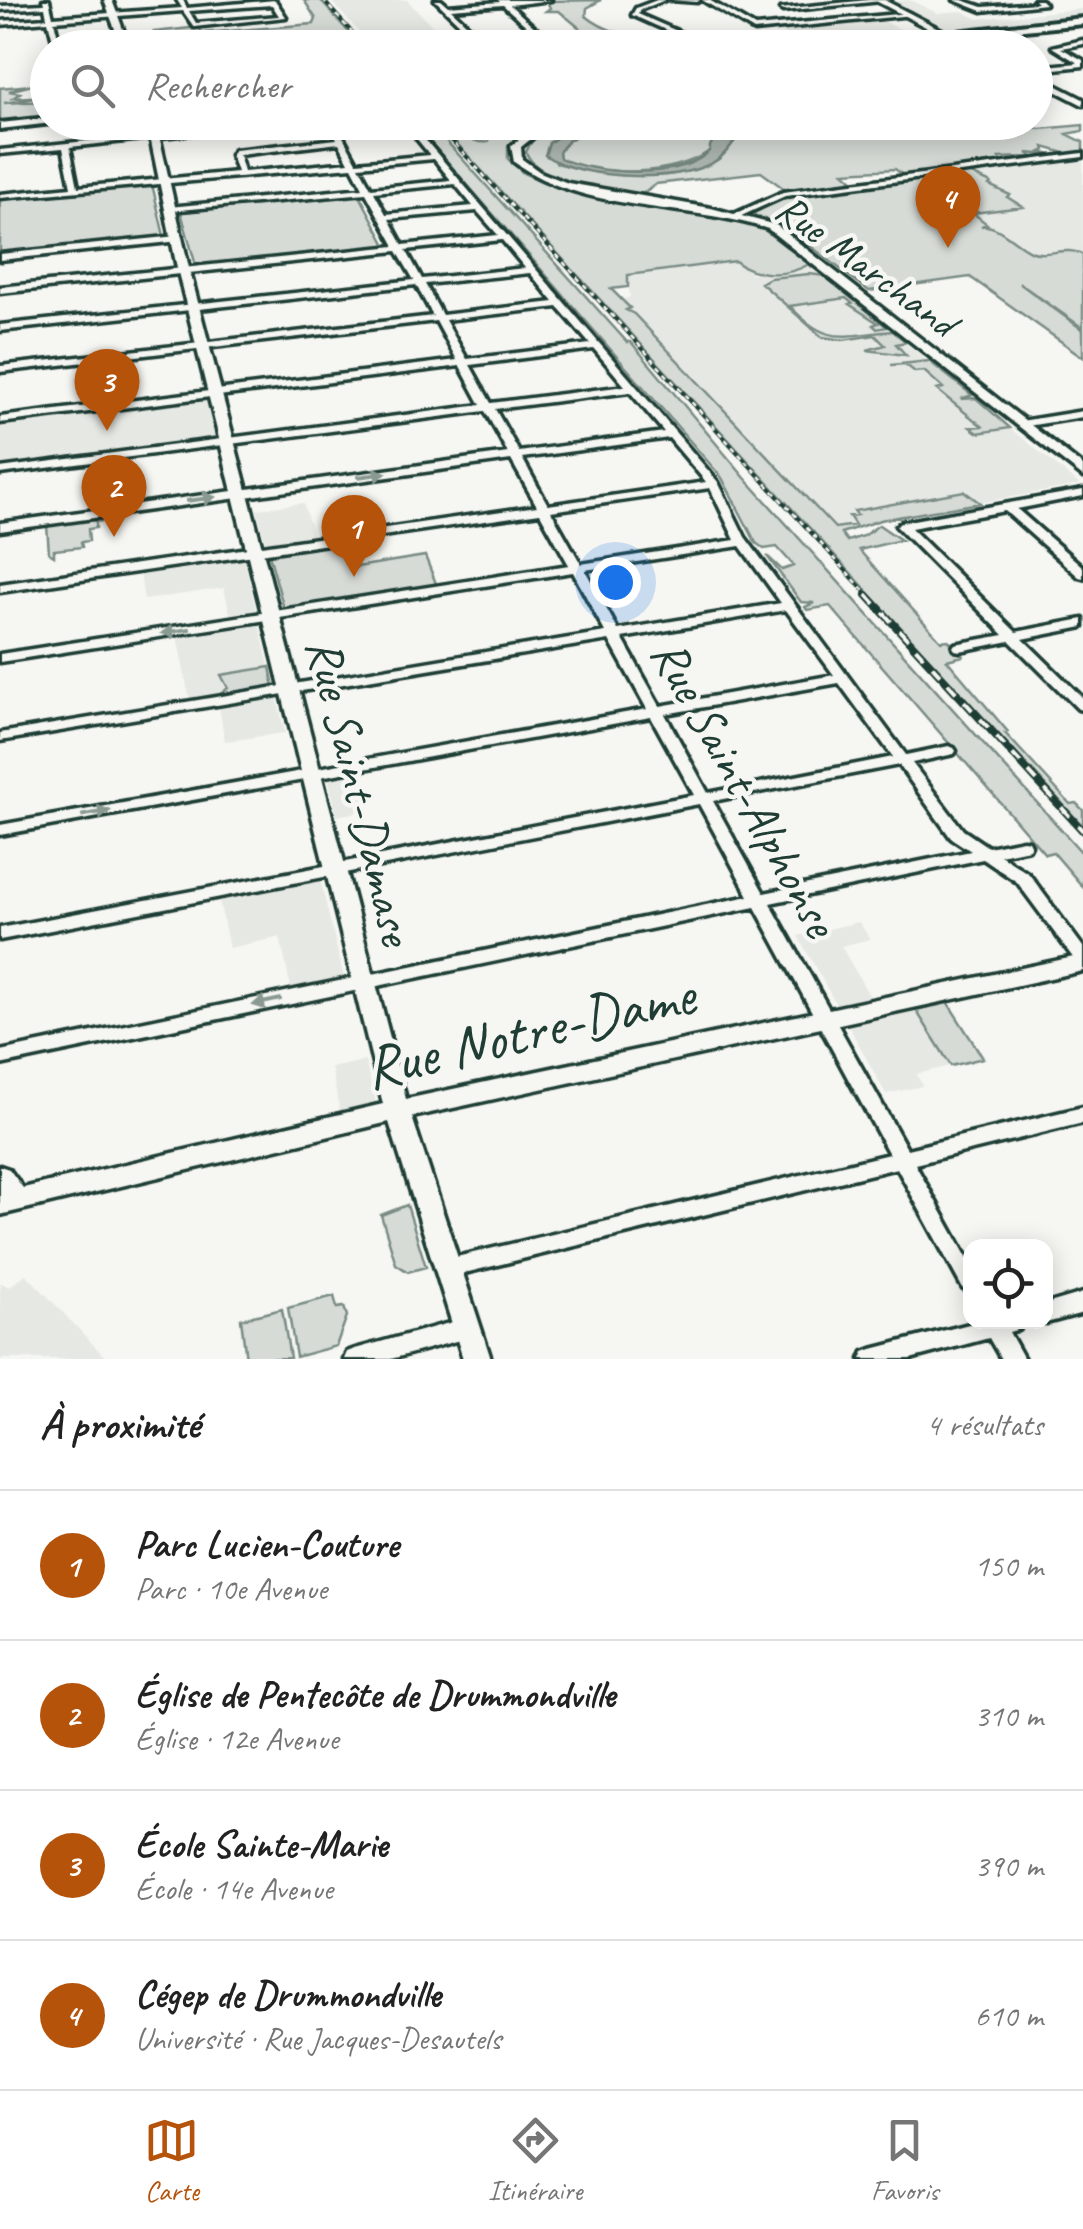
<!DOCTYPE html>
<html lang="fr">
<meta charset="utf-8">
<style>
:root{--surface:#fff;--page:#f6f6f6;--text:#222;--muted:#767676;--line:#e0e0e0;--accent:#b45309}
body{margin:0;font-family:Caveat,sans-serif;background:var(--page);color:var(--text)}
.controls{position:absolute;right:30px;bottom:30px;display:grid;overflow:hidden;border-radius:20px;box-shadow:0 5px 25px #0003}
.controls button{width:90px;height:90px;display:grid;place-items:center;padding:0;border:0;border-bottom:2px solid var(--line);background:var(--surface);color:var(--text);font:50px sans-serif}
.you{position:absolute;left:615px;top:582px;width:35px;height:35px;margin:-25px;border:8px solid #fff;border-radius:50%;background:#1a73e8;box-shadow:0 0 0 15px #1a73e833}
.badge{display:grid;place-items:center;width:65px;height:65px;border-radius:50%;background:var(--accent);color:#fff;font-size:32px;font-weight:700}
.pin{position:absolute;translate:-50% -82px;filter:drop-shadow(0 2px 5px #0008)}
.pin::after{content:'';position:absolute;top:52px;width:35px;height:30px;background:inherit;clip-path:polygon(0 0,100% 0,50% 100%)}
.list{margin:0;padding:0;list-style:none}
h2{display:flex;justify-content:space-between;align-items:center;height:130px;margin:0;padding:0 40px;font-size:42px}
h2 small{font-size:32px;font-weight:400;color:var(--muted)}
.list li{display:grid;grid-template-columns:65px 1fr auto;gap:30px;align-items:center;box-sizing:border-box;height:150px;padding:0 40px;border-top:2px solid var(--line)}
.list b{display:block;font-size:38px;white-space:nowrap}
.list p{margin:0;font-size:32px;white-space:nowrap;color:var(--muted)}
.list em{font-size:32px;font-style:normal;color:var(--muted)}
.icon{flex:none;width:55px;height:55px;fill:none;stroke:currentColor;stroke-width:2;stroke-linecap:round;stroke-linejoin:round}
.map{position:relative;flex:none;width:1083px;height:1359px;overflow:hidden}
.search{position:absolute;background:var(--surface);box-shadow:0 5px 25px #0003;left:30px;right:30px;top:30px;height:110px;display:flex;align-items:center;gap:25px;box-sizing:border-box;padding:0 35px;border-radius:55px;color:var(--muted);font-size:38px}
.sheet{height:730px;background:var(--surface)}
nav{display:flex;justify-content:space-around;align-items:center;box-sizing:border-box;height:140px;border-top:2px solid var(--line);background:var(--surface);font-size:28px;color:var(--muted)}
nav a{display:grid;justify-items:center;gap:5px}
nav .on{color:var(--accent)}
.map>svg:first-child{display:block}
.built{fill:#e6e8e4}
.green{fill:#d6dbd6;stroke:#7a8c85;stroke-width:2.5}
.water{fill:#aab3ae;stroke:#72847d;stroke-width:2.5}
.lines{fill:none;stroke-linecap:round;stroke-linejoin:round}
.minor-casing{stroke:#1f3d34;stroke-width:7}
.tertiary-casing{stroke:#1f3d34;stroke-width:7}
.secondary-casing{stroke:#1f3d34;stroke-width:8}
.minor{fill:#f6f6f2;fill-rule:evenodd}
.tertiary{fill:#f6f6f2;fill-rule:evenodd}
.secondary{fill:#f6f6f2;fill-rule:evenodd}
.rail-far1-casing{stroke:#1f3d34;stroke-width:4}
.rail-casing{stroke:#1f3d34;stroke-width:8}
.rail-far1{stroke:#f6f6f2;stroke-width:2.5;stroke-dasharray:5;stroke-linecap:butt}
.rail{stroke:#f6f6f2;stroke-width:4;stroke-dasharray:12;stroke-linecap:butt}
.oneway{fill:#8a9a93}
.labels{text-anchor:middle;stroke-width:9;stroke-linejoin:round;paint-order:stroke}
.far-street-label{font-size:42px;fill:#1f3d34;stroke:#f6f6f2}
.street-label{font-size:50px;fill:#1f3d34;stroke:#f6f6f2}
.near-street-label{font-size:60px;fill:#1f3d34;stroke:#f6f6f2}
</style>
<div class="map">
<svg width="1083" height="1359" viewBox="0 0 1083 1359">
<rect width="100%" height="100%" fill="#f6f6f2"/>
<filter id="ink" filterUnits="userSpaceOnUse"><feTurbulence type="fractalNoise" baseFrequency=".01" numOctaves="2"/><feDisplacementMap in="SourceGraphic" scale="20" xChannelSelector="R" yChannelSelector="G"/><feConvolveMatrix kernelMatrix="1 2 1 2 8 2 1 2 1" color-interpolation-filters="sRGB"/></filter>
<g filter="url(#ink)">
<path class="built" d="M407 0 451 45 373 47 331 1Z
M910 0 937 13 962 11 978 19 1081 9 1083 18 947 32 887 2Z
M879 19 912 35 805 46 775 29Z
M1083 152V349L1077 350 972 276 869 291 787 228 747 212 788 195 962 174 972 164Z
M735 261 751 273 787 272 809 264 1080 485 835 528 634 314 624 310 629 308 624 299 630 297 627 275Z
M206 399 215 438 0 465V424Z
M303 503 314 538 266 545 257 509Z
M244 558 257 614 231 618 224 588 144 600 140 573Z
M259 623 274 687 190 701 177 636Z
M277 698 285 733 225 741 219 707Z
M358 771 368 810 337 816 328 777Z
M320 880 344 978 291 988 280 937 229 948 219 900Z
M859 922 870 939 841 946 870 997 836 1004 798 936Z
M948 1003 983 1058 917 1074 922 1086 886 1094 848 1025Z
M365 1061 376 1103 340 1110 331 1068Z
M26 1274 107 1359H0V1282L9 1287Z"/>
<path class="green" d="M304 0H320L362 47H161L154 32 199 27 202 33 314 24 316 19Z
M601 0 587 8 586 16C615 40 654 37 688 47H616L593 38 562 46 528 44 558 43 559 38H535L568 35 541 34H587L559 11H546L550 8 547 1Z
M32 85 9 91 20 93 13 98 47 96 4 103 47 101V118L0 123V88Z
M984 122 1040 129 1083 125V131L1067 134 1083 142V152L1056 155 1061 152 1044 147 1045 150 1041 152 1051 155 1027 153 1033 157 999 158 1001 161 904 176 895 169 844 172 855 182 786 190 761 172 656 184 642 194C611 189 538 185 526 152 534 131 558 123 579 123L549 143 556 163C599 174 674 187 713 160 729 150 739 133 755 123Z
M414 123H430L627 342H631L745 478 1083 854V887L1053 852 1045 854 830 606 807 610 805 607 814 603 801 602 767 556 782 570 794 566 777 547 764 549 756 543 722 478Z
M438 123H452L467 130 464 132C471 140 476 143 488 142L492 135 516 137 508 147V159L523 173 543 182 720 215 759 226 809 264C788 277 755 277 735 261L628 275V287L611 289 630 308 626 310 634 314 835 528 855 525 849 516 857 515 854 511 964 491 980 503 880 520 841 533 847 541 863 536 879 525 901 540 859 550 941 641 948 640 963 656 947 660 1008 732 1005 733 1070 804 1076 803 1083 810V826Z
M596 123H647L640 131 683 136C696 120 717 123 738 123L714 140 710 151C671 176 601 178 559 158V152L568 141Z
M969 173 991 183 989 185 1010 195 1007 197 1023 207 973 213 987 224 981 226C999 224 1013 243 1030 251 1047 258 1066 245 1083 255V328L1019 283 1083 330V357L970 277 869 291 787 228 747 212 788 195Z
M152 184 164 236 160 239 0 255V199Z
M359 194 387 247 196 266 181 212Z
M809 274 825 276 887 327 877 329 873 325 878 323 849 304 852 303 846 298 790 306C828 347 842 335 893 331L906 342 896 344 906 355 867 350 885 345 875 335 843 340 822 337 761 283 770 278Z
M929 361 972 395 961 399 976 398 1010 428 978 433 970 427 982 426 937 390 943 388 924 371 915 372 905 364 891 365Z
M113 515 114 519 96 522V528L88 529 89 541 81 542 82 547 54 550V556L49 553 47 525Z
M342 543 350 568 425 556 437 586 284 609 269 554Z
M270 667 274 687 217 697 228 688 221 675Z
M948 1003 983 1058 951 1066 916 1010Z
M407 1205 426 1267 408 1272 396 1264 381 1215Z
M334 1296 337 1308 344 1307 347 1316 336 1346 296 1357 288 1308Z
M282 1309 290 1358 246 1359 241 1319Z"/>
<path class="water" d="M579 122 596 123 568 141 559 152 560 158C593 174 675 180 706 154 714 147 706 150 713 141 724 128 739 122 755 123 735 135 736 142 723 155 693 186 578 180 545 155L549 143Z"/>
<g class="lines">
<g class="minor-casing">
<path id="minor" d="M43 0H49L53 17 182 8 177 0H183L187 8 275 0 286 17 194 27 183 11 54 21 61 48H55L48 21 0 25V21L47 18 45 7 0 10V6L44 4ZM272 5 279 16 196 23 189 11Z
M435 0H441L448 6 500 2 498 0H551L510 5 539 31 523 44 532 48 507 44 449 48 479 43ZM503 5 532 31 517 43 507 40 486 42 451 9Z
M657 0H665L640 10 638 14 716 48H706L632 15 636 8Z
M670 0H700L697 2Z
M702 0H709L755 27 909 13 912 15 754 31Z
M868 0H891L783 11 780 9Z
M954 0H962L983 7 1037 3 1034 0H1041L1045 4 982 11Z
M1083 40V44L1061 48 1083 60V66L1036 71V67L1078 63 1052 47Z
M269 122H298L70 147 78 187 237 172 231 155 234 150 337 139 328 122H335L357 162 430 155 403 122H410L718 482 745 537 906 755 949 746 954 748 956 751 954 754 912 763 963 830 988 847 1023 840 1029 841 1031 845 1029 849 1000 855 1029 874 1083 947V965L1077 963 1017 882 983 859 770 903 907 1149 1083 1107V1123L915 1164 970 1263V1291L963 1289 897 1168 448 1277 441 1274 438 1268 441 1262 448 1259 889 1154 755 907 0 1065V1051L749 896 699 804 0 940V928L694 795 651 717 0 835V825L647 709 609 640 0 741V733L605 632 573 572 0 662V654L569 565 540 513 0 592V584L537 506 511 460 0 531V523L508 453 485 411 0 474V468L481 405 460 366 0 423V417L457 360 436 321 0 372V366L433 316 416 285 0 331V325L414 280 397 251 0 293V287L395 246 366 193 169 211 165 209 169 207 363 188 352 167 0 198V194L71 187 63 148 0 154V150ZM339 143 349 162 244 172 239 155ZM434 159 451 180 371 188 359 166ZM455 184 473 206 386 214 374 192ZM477 211 498 235 403 245 389 219ZM502 240 525 268 422 279 406 250ZM530 273 554 302 442 315 425 284ZM558 307 590 344 467 359 445 320ZM594 349 625 386 491 403 470 365ZM630 392 664 432 519 452 495 409ZM669 438 706 482 548 505 522 458ZM710 488 735 540 581 564 551 511ZM740 546 781 603 618 630 585 570ZM786 610 834 675 660 706 622 638ZM839 683 893 757 708 793 665 714ZM899 765 951 838 971 851 764 893 713 801Z
M1083 153V157L785 196 739 217 732 215 783 192Z
M177 236 180 237V241L0 260V254Z
M1083 411V417L1021 427 1016 424 1021 421Z
M1083 490V496L1017 509 1083 567V578L1079 577 1005 511 911 528 1016 632 1083 619V627L1023 639 1083 698V710L1078 709 1010 641 960 651 955 650 953 647 955 644 1004 635 896 526 902 522Z
M1083 1293V1313L1046 1323 1043 1322H1046V1304Z
M467 1318 475 1321 478 1328 475 1335 467 1338 391 1359H344L347 1352 355 1349Z
M977 1322H1022L1020 1329 1009 1332 1024 1359H1001L989 1338 910 1359H861L864 1352 872 1349Z"/>
</g>
<g class="tertiary-casing">
<path id="tertiary" d="M104 0H112L130 48H122Z
M874 0H884L977 48H966Z
M1036 75 1083 99V105L1036 81Z
M147 122H156L189 268 406 1099 1083 955V971L412 1117 491 1359H463L389 1122 0 1215V1166L9 1169 23 1188 383 1104 177 268Z
M541 122H552L521 147 522 159 540 172 568 183 711 208 776 225 1083 466V477L768 229C688 203 582 213 514 162L511 146Z"/>
</g>
<g class="secondary-casing">
<path id="secondary" d="M1083 18V24L846 48H810Z
M48 118V122L52 123 0 129V123Z"/>
</g>
<use href="#minor" class="minor"/>
<use href="#tertiary" class="tertiary"/>
<use href="#secondary" class="secondary"/>
<g class="rail-far1-casing">
<path id="rail-far1" d="M323 0 366 48
M435 122 870 597"/>
</g>
<g class="rail-casing">
<path id="rail" d="M867 595 1083 831"/>
</g>
<use href="#rail-far1" class="rail-far1"/>
<use href="#rail" class="rail"/>
</g>
<defs><path id="oneway-solid" d="M-6-.8H1V-3.2L6.5 0L1 3.2V.8H-6Z" transform="scale(2.5)"/></defs>
<g class="oneway">
<use href="#oneway-solid" transform="translate(372 475) rotate(-8)"/>
<use href="#oneway-solid" transform="translate(201 499) rotate(-8)"/>
<use href="#oneway-solid" transform="translate(176 631) rotate(171)"/>
<use href="#oneway-solid" transform="translate(96 813) rotate(-10)"/>
<use href="#oneway-solid" transform="translate(267 1002) rotate(168)"/>
</g>
</g>
<g class="labels">
<g class="far-street-label">
<text transform="translate(867 264) rotate(36)" y="15">Rue Marchand</text>
</g>
<g class="street-label">
<text transform="translate(746 787) rotate(61)" y="18">Rue Saint-Alphonse</text>
<text transform="translate(362 791) rotate(76)" y="18">Rue Saint-Damase</text>
</g>
<g class="near-street-label">
<text transform="translate(529 1030) rotate(-13)" y="21">Rue Notre-Dame</text>
</g>
</g>
</svg>
<div class="controls">
<button><svg class="icon" aria-label="locate" viewBox="0 0 24 24"><circle cx="12" cy="12" r="6"/><path d="M12 2v4M12 18v4M2 12h4M18 12h4"/></svg></button>
</div>
<div class="you"></div>
<div class="pin badge" style="left:354px;top:577px">1</div>
<div class="pin badge" style="left:114px;top:537px">2</div>
<div class="pin badge" style="left:107px;top:431px">3</div>
<div class="pin badge" style="left:948px;top:248px">4</div>
<div class="search"><svg class="icon" aria-label="search" viewBox="0 0 24 24"><circle cx="10" cy="10" r="6"/><path d="M15 15l6 6"/></svg>Rechercher</div>
</div>
<section class="sheet">
<h2>À proximité<small>4 résultats</small></h2>
<ul class="list">
<li><span class="badge">1</span><div><b>Parc Lucien-Couture</b><p>Parc · 10e Avenue</p></div><em>150 m</em></li>
<li><span class="badge">2</span><div><b>Église de Pentecôte de Drummondville</b><p>Église · 12e Avenue</p></div><em>310 m</em></li>
<li><span class="badge">3</span><div><b>École Sainte-Marie</b><p>École · 14e Avenue</p></div><em>390 m</em></li>
<li><span class="badge">4</span><div><b>Cégep de Drummondville</b><p>Université · Rue Jacques-Desautels</p></div><em>610 m</em></li>
</ul>
</section>
<nav>
<a class="on"><svg class="icon" aria-label="map" viewBox="0 0 24 24"><path d="M3 6l6-2 6 2 6-2v14l-6 2-6-2-6 2zM9 4v14M15 6v14"/></svg>Carte</a>
<a><svg class="icon" aria-label="directions" viewBox="0 0 24 24"><path d="M12 3l9 9-9 9-9-9zM9 14v-3h6M13 9l2 2-2 2"/></svg>Itinéraire</a>
<a><svg class="icon" aria-label="saved" viewBox="0 0 24 24"><path d="M7 4h10v16l-5-4-5 4z"/></svg>Favoris</a>
</nav>
